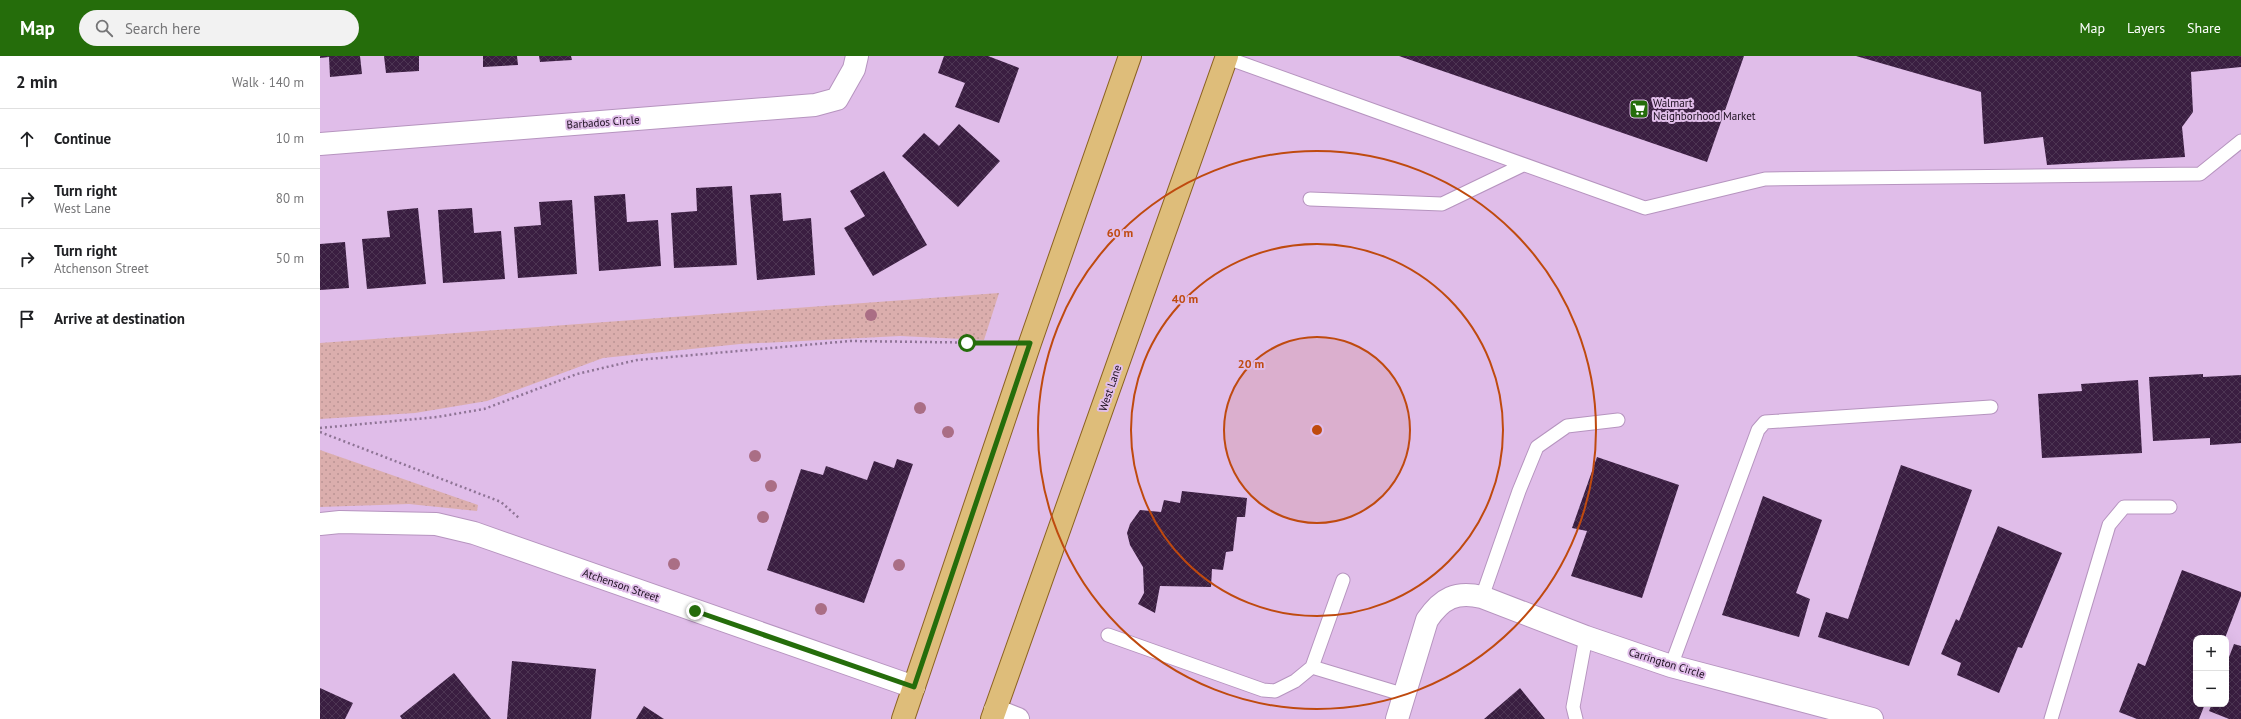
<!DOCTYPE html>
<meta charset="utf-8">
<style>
:root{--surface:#fff;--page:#f2f2f2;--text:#202124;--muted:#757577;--line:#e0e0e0;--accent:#256d0b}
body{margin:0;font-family:"PT Sans",sans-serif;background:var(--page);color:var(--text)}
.controls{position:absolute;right:12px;bottom:12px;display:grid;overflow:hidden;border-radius:8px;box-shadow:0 4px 16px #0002}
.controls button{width:36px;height:36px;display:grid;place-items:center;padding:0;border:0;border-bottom:1px solid var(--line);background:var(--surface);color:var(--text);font:20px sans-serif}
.stop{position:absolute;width:12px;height:12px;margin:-9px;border:3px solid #256d0b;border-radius:50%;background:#fff}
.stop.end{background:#256d0b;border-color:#fff;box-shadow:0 1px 4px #0008}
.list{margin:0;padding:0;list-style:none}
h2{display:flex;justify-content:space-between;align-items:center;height:52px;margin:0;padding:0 16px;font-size:17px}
h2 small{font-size:13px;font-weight:400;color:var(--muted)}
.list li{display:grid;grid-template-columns:26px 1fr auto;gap:12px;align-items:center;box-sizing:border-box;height:60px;padding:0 16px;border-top:1px solid var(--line)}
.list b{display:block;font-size:15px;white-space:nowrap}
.list p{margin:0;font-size:13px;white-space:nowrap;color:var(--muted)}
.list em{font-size:13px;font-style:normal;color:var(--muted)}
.icon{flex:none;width:22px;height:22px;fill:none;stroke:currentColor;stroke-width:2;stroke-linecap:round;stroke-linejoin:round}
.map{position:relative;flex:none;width:1921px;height:663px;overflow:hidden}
header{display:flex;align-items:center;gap:24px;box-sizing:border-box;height:56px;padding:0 20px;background:var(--accent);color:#fff}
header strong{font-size:19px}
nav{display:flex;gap:22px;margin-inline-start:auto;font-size:14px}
.search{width:280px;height:36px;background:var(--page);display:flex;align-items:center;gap:10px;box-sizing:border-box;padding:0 14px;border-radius:22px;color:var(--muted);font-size:15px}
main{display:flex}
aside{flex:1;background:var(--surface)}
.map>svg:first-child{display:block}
.grass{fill:url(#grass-dots)}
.building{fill:url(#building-cross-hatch)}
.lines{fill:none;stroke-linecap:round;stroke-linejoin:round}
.service-casing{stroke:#b694bf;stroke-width:15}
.minor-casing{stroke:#b694bf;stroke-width:24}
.primary-casing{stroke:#8b6220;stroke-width:24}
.path{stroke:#8e7495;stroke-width:2.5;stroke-dasharray:2 3;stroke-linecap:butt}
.service{stroke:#fff;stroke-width:13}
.minor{stroke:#fff;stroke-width:22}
.primary{stroke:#debd7a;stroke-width:22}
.tree{fill:#aa6e85}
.route{stroke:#256d0b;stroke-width:5}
.ring{fill:none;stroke:#bf4a0f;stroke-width:2}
.labels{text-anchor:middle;stroke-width:4;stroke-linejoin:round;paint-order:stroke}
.poi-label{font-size:11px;fill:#190c1c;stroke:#e0bde9;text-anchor:start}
.street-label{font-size:11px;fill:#190c1c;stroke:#e0bde9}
.centre{fill:#bf4a0f;stroke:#e0bde9;stroke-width:2}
.ring-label{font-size:12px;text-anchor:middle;font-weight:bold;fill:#bf4a0f;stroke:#e0bde9;stroke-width:4;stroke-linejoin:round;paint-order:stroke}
</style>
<header>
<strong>Map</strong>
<div class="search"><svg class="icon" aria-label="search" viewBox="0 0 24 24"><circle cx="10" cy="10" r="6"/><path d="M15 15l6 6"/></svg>Search here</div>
<nav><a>Map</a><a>Layers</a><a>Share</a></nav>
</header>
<main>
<aside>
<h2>2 min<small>Walk · 140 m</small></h2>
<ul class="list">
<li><svg class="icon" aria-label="ahead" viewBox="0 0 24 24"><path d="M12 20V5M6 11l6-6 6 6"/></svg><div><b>Continue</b></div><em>10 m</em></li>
<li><svg class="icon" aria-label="right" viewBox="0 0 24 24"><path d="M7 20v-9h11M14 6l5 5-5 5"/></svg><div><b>Turn right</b><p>West Lane</p></div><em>80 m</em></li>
<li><svg class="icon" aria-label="right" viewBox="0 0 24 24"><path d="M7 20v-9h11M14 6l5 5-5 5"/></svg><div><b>Turn right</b><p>Atchenson Street</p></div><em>50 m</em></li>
<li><svg class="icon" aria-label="arrive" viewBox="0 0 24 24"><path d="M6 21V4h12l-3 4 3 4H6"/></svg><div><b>Arrive at destination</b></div></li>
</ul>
</aside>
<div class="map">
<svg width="1921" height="663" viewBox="0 0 1921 663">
<defs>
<pattern id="grass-dots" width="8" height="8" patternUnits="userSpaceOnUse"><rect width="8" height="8" fill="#dbaead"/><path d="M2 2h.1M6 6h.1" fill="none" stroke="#bb9494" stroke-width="1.8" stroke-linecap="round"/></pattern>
<pattern id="building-cross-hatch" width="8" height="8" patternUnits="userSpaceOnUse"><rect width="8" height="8" fill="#3a1e41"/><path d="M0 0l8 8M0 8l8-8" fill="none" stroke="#4d3553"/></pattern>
</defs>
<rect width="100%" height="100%" fill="#e0bde9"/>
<path class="grass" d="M679 237 664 284 580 280 420 288 283 302 167 345 95 357 0 363V287Z
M0 394 158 449 157 455 89 448 0 451Z"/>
<path class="building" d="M0 0H40L42 18 10 21 9 1 0 2Z
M64 0H99V15L66 17Z
M163 0H197L198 9 163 11Z
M219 0H251L252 4 220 6Z
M624 0H668L699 12 679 67 635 51 645 27 618 17Z
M1079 0H1424L1387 106Z
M1536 0H1921V11L1871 16 1873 56 1862 71 1865 101 1727 109 1723 81 1664 88 1661 36Z
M639 68 680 105 638 151 582 100 604 77 619 90Z
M564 115 607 189 553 220 524 172 545 160 530 135Z
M412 130 417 209 354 212 351 157 377 155 376 132Z
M461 137 463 165 491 162 495 219 437 224 430 139Z
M305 138 307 166 338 164 341 210 279 215 274 140Z
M252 144 257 218 198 222 194 171 221 169 219 146Z
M98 152 106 228 47 233 42 183 70 181 67 155Z
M152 152 154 177 181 175 185 223 123 227 118 154Z
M25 186 29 232 0 234V188Z
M1883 318V321L1921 319V387L1890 389V382L1833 385 1829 321Z
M1818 324 1822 397 1722 402 1718 338 1762 335 1761 328Z
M1277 401 1359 429 1322 542 1251 520 1267 475 1252 472Z
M577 403 593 408 544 547 447 514 481 413 503 419 506 410 547 424 554 405 574 412Z
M1581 409 1652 434 1589 610 1498 581 1506 556 1528 563Z
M862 435 927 442 925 461H917L913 495 906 496 903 514 892 513 891 531 840 530 835 557 818 548 824 537 823 511 810 489 807 477 810 468 820 454 841 456 844 444 860 447Z
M1443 440 1502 464 1476 537 1490 543 1479 581 1402 559Z
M1678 470 1742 497 1702 592 1698 591 1679 637 1637 619 1641 607 1621 598 1636 563 1639 565Z
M1862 514 1921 536V540L1905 582H1876V648H1885L1879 663H1817L1799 656 1818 607 1825 610Z
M1914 588 1921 590V663H1909L1889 655 1892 648H1906V609Z
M192 605 276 613 271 663H187Z
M134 617 171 663H82L80 660Z
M0 632 33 647 25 663H0Z
M1200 632 1225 663H1164Z
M324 650 344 663H316Z"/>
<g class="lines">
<g class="service-casing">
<path id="service" d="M907 2 1325 152 1445 123 1880 118 1921 85
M990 143 1122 148 1203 109
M1162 541 1199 435 1217 391 1247 370 1298 364
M788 579 943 634 955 635 975 625 992 611 1023 524
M1351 610 1438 374 1445 366 1671 351
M992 611 1085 639
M1256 663 1253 651 1266 581
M1731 663 1789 469 1804 451H1850"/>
</g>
<g class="minor-casing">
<path id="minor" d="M0 88 495 49 517 43 534 13 537 0
M0 468 20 466 116 468 154 477 594 631
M675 654 698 663
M1077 663 1107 564C1122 542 1136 535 1162 541L1266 581 1351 610 1552 663"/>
</g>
<g class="primary-casing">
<path id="primary" d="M583 663 710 287 810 0
M672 663 907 0"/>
</g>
<path class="path" d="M0 372 117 361 164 353 257 318 317 304 530 285 681 287
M0 376 181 446 199 462"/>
<use href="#service" class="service"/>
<use href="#minor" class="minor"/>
<use href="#primary" class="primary"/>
</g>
<g class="tree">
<circle cx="551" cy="259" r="6"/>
<circle cx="600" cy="352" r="6"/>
<circle cx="628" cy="376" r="6"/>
<circle cx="435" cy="400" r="6"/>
<circle cx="451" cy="430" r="6"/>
<circle cx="443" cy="461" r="6"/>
<circle cx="354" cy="508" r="6"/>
<circle cx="579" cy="509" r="6"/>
<circle cx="501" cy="553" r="6"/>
</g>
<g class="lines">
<path class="route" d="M375 555 594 631 710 287H647"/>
</g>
<circle cx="997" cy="374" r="93" fill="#bf4a0f" fill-opacity=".12"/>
<g class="ring">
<circle cx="997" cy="374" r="93"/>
<circle cx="997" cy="374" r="186"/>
<circle cx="997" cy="374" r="279"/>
</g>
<defs>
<g id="supermarket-square" transform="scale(1)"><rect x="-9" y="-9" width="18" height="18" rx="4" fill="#256d0b" stroke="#e0bde9"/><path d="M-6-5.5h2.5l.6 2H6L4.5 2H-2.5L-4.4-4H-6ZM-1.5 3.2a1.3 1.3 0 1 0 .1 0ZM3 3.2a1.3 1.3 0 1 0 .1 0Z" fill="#fff"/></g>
</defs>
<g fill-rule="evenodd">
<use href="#supermarket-square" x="1319" y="53"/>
</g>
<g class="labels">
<g class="poi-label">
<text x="1333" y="51">Walmart<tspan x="1333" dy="13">Neighborhood Market</tspan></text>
</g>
<g class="street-label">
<text transform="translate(283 66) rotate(-4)" y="4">Barbados Circle</text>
<text transform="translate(790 332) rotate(-71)" y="4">West Lane</text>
<text transform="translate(301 529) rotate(19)" y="4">Atchenson Street</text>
<text transform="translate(1347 607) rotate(17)" y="4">Carrington Circle</text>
</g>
</g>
<circle cx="997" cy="374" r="6" class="centre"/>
<g class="ring-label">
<text x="800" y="181">60 m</text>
<text x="865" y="247">40 m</text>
<text x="931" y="312">20 m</text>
</g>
</svg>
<div class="controls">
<button>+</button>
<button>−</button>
</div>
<div class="stop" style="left:647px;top:287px"></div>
<div class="stop end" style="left:375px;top:555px"></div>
</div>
</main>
